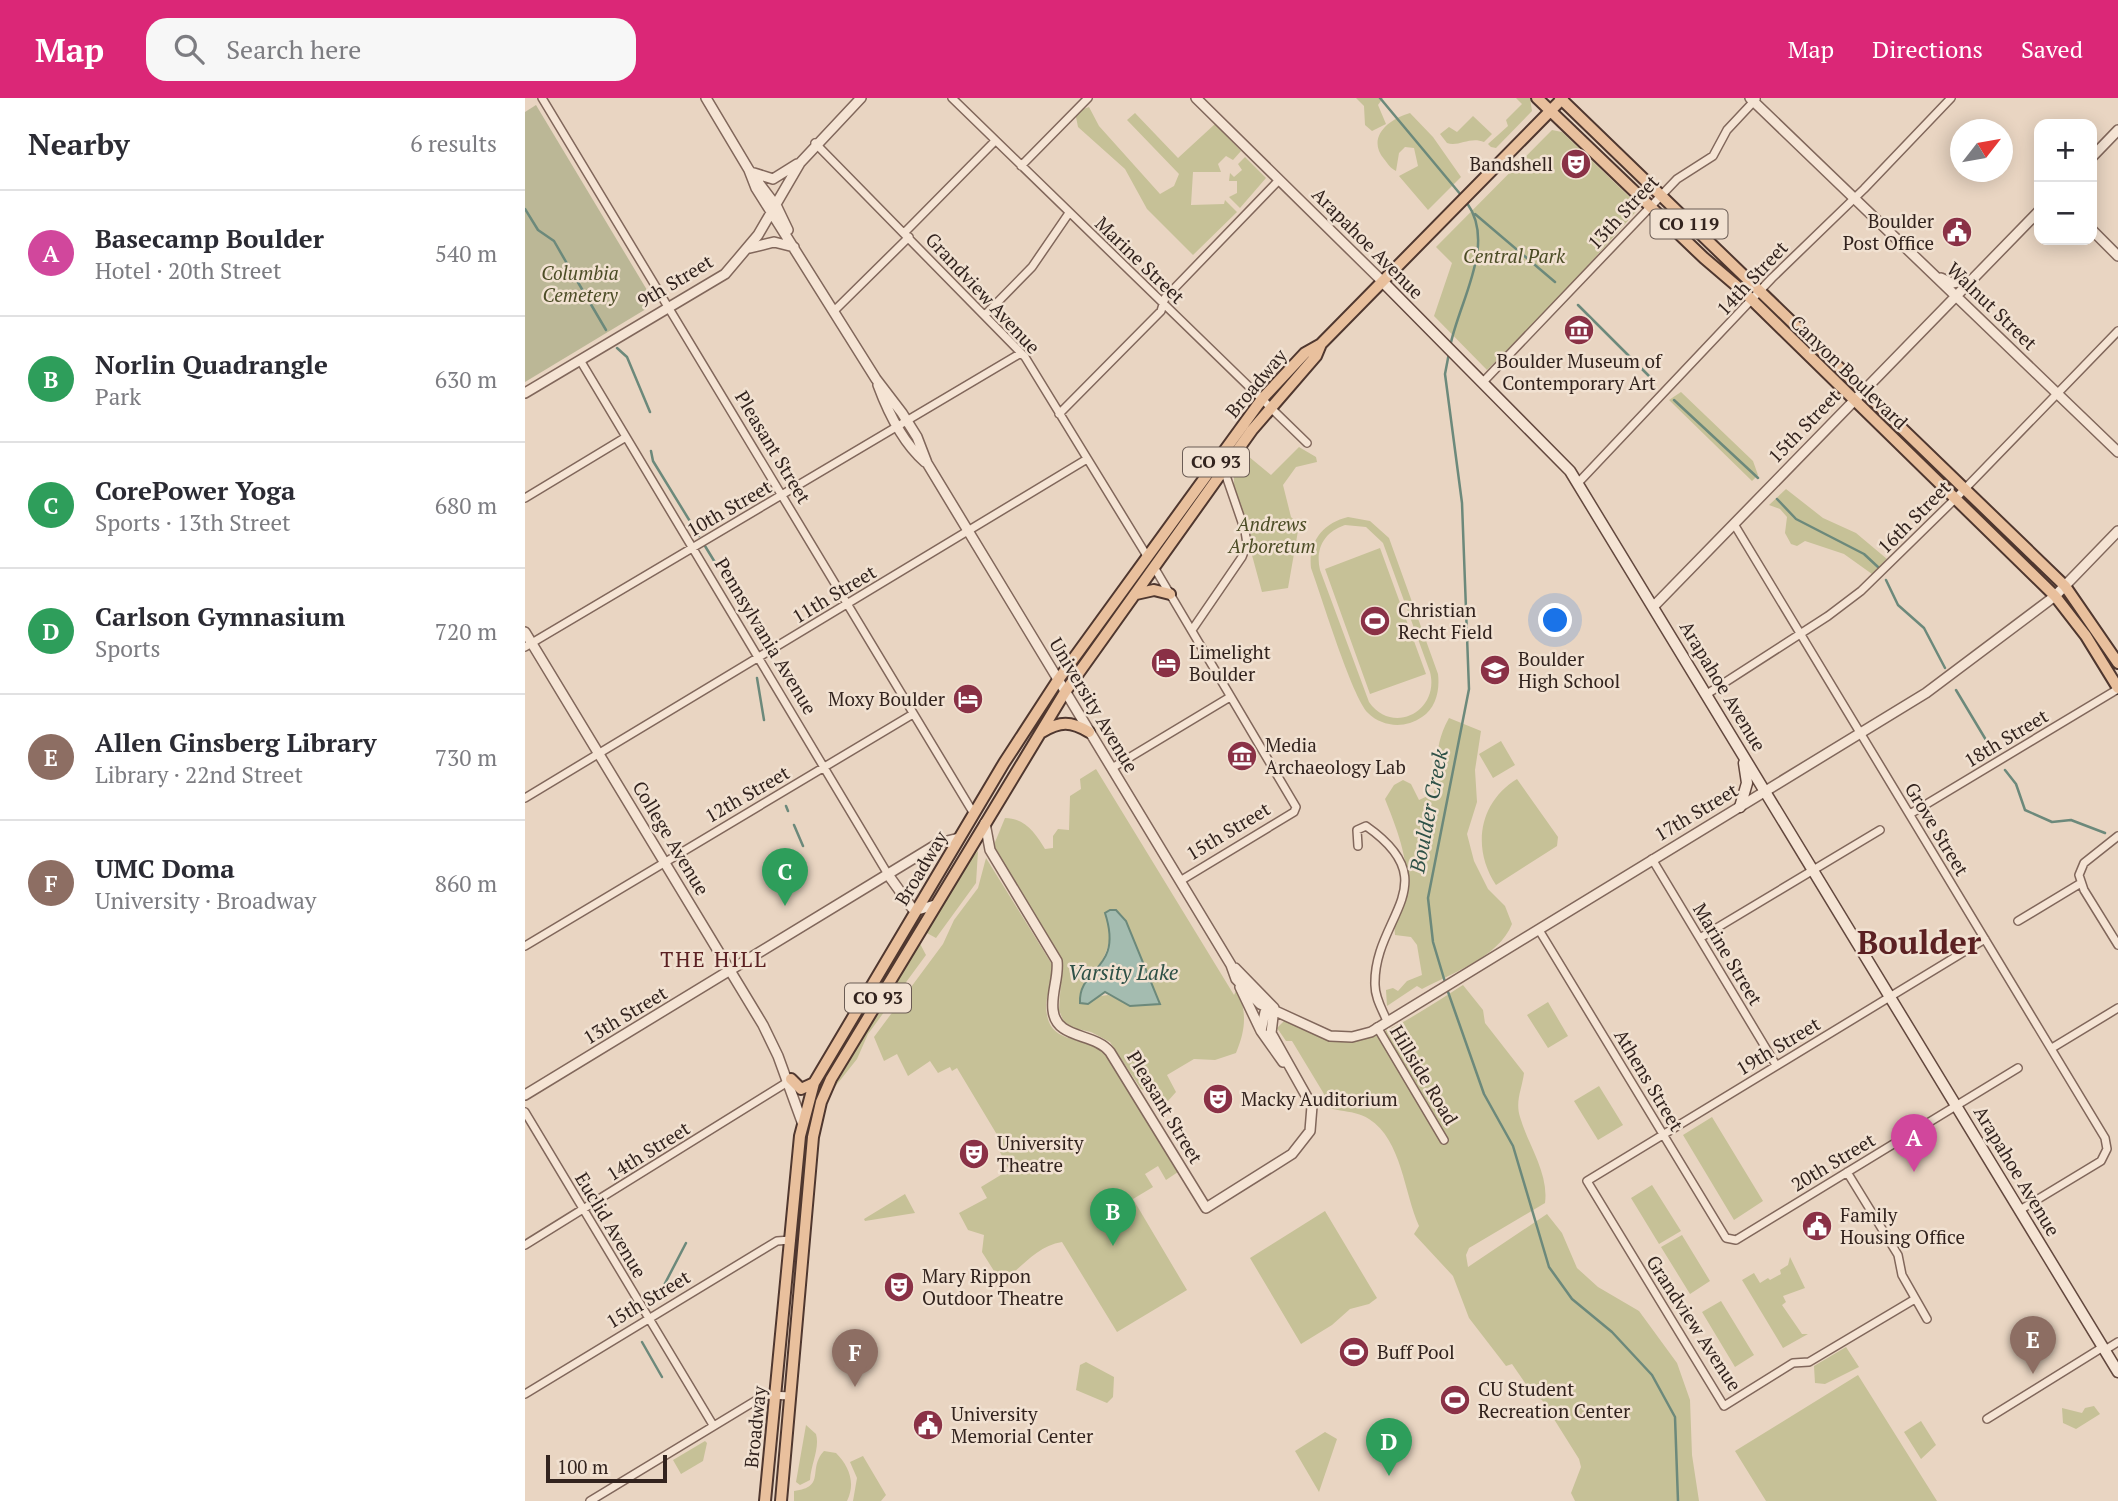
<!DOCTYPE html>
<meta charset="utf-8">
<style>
:root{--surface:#fff;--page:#f7f7f7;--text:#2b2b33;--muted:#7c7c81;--line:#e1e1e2;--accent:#db2777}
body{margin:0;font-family:"PT Serif",serif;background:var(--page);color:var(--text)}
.controls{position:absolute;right:21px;top:21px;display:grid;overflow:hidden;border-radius:14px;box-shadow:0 4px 18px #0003}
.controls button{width:63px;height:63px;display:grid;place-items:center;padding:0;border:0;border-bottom:2px solid var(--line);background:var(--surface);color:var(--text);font:35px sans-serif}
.compass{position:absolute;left:1425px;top:21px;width:63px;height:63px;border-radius:50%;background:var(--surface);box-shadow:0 4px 18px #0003;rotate:59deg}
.scale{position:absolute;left:21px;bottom:18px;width:121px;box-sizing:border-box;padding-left:7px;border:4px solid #32231e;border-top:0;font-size:19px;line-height:24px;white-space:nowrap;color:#32231e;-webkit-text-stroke:5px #f1e1d1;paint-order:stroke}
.you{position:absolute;left:1031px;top:523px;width:24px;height:24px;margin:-18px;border:5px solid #fff;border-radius:50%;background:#1a73e8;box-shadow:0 0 0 10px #1a73e833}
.badge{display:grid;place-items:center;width:46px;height:46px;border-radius:50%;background:var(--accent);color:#fff;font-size:23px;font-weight:700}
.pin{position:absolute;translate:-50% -58px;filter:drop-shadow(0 2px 4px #0008)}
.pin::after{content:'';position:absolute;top:37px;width:24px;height:21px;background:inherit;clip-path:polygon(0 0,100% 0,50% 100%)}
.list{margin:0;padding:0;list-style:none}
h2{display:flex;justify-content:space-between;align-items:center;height:91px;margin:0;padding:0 28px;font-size:30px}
h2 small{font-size:23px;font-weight:400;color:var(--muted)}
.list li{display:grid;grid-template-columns:46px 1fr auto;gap:21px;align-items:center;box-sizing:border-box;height:126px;padding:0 28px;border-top:2px solid var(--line)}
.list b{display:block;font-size:26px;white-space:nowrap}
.list p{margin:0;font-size:23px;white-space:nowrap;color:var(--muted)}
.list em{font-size:23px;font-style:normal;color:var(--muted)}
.icon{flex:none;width:38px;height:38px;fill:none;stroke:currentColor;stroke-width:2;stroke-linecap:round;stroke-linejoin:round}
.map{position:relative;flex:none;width:1593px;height:1403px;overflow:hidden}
header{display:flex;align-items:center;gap:42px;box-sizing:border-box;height:98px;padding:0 35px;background:var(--accent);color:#fff}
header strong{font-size:33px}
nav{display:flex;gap:38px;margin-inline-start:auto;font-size:24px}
.search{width:490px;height:63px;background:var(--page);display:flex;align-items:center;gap:18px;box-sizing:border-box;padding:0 24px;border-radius:21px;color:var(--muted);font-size:26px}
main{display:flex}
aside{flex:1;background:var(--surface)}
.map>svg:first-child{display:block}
.green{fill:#c6c197;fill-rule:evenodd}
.cemetery{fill:#bbb796}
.water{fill:#a4bcb0;stroke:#6c897b;stroke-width:2}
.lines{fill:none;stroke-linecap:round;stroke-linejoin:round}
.stream{stroke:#6c897b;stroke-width:2.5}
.minor-casing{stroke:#81675b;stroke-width:10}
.tertiary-casing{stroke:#81675b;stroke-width:12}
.secondary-casing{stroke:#63483e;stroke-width:13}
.primary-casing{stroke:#4f372f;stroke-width:14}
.minor{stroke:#f5e4d4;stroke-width:7}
.tertiary{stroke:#f5e4d4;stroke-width:9}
.secondary{stroke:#f5e4d4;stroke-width:10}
.primary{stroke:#e9c09d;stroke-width:10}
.labels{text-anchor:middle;stroke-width:5;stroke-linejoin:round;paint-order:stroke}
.shield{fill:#f1e1d1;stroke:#6b5c54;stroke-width:2}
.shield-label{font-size:18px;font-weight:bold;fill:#32231e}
.poi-label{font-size:19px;fill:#32231e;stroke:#f1e1d1;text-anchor:start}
.street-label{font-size:19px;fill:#32231e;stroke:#f1e1d1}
.park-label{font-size:19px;font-style:italic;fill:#4c4d26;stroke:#f1e1d1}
.water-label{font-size:21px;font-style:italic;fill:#2e5147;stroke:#f1e1d1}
.neighbourhood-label{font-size:21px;letter-spacing:2px;fill:#5b2123;stroke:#f1e1d1}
.town-label{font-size:33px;font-weight:bold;fill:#5b2123;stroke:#f1e1d1}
</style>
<header>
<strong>Map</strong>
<div class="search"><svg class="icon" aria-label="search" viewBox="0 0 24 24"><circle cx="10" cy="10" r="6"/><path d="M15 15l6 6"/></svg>Search here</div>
<nav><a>Map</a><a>Directions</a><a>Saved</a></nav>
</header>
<main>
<aside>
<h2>Nearby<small>6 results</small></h2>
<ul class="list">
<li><span class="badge" style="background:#d1479c">A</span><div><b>Basecamp Boulder</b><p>Hotel · 20th Street</p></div><em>540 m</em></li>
<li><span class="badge" style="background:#2e9e5b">B</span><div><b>Norlin Quadrangle</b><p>Park</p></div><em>630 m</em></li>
<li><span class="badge" style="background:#2e9e5b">C</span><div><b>CorePower Yoga</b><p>Sports · 13th Street</p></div><em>680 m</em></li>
<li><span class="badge" style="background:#2e9e5b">D</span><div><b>Carlson Gymnasium</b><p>Sports</p></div><em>720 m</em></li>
<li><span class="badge" style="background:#8d6e63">E</span><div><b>Allen Ginsberg Library</b><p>Library · 22nd Street</p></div><em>730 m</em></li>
<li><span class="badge" style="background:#8d6e63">F</span><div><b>UMC Doma</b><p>University · Broadway</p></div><em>860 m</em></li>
</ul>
</aside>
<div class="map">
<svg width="1593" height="1403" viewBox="0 0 1593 1403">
<rect width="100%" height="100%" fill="#e9d5c2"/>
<path class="green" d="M831 0H858L853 7 861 26 847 33 840 27 839 8Z
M991 0H1005L1007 13 971 50 966 49 963 46 983 28 981 22 997 6Z
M564 9 574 28 635 96 649 88 654 76 602 22 610 15 653 60 690 26 716 53 708 62 701 58 693 66 696 74H668L666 107 699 106 700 102 712 114 668 157 622 111 600 71 553 29 550 14Z
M885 15 908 39 936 79 903 112 874 78 893 68 889 50 880 49 874 55 871 73C865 70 863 66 859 61 841 39 864 21 885 15Z
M948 18 967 36 959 44C945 38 934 49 922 45L915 36 924 29 932 34Z
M1027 32 1037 34 1115 109 1034 200 962 272 909 218 927 165 911 149Z
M720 59 741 80 715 110 704 99 712 95V83H704L705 75 709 79 717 72 713 66Z
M1156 294 1228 363 1233 377 1227 383 1144 302Z
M774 349 791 359 792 364 771 369 758 387 766 419 774 427 763 490 737 494 709 391V376L723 358 746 377Z
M1261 391 1298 420 1331 435 1362 461 1347 476 1319 456 1280 443 1272 448 1266 446 1260 435 1262 419 1255 411 1244 407Z
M823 419 845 423 864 440 913 576C915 592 911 610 897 619 880 631 857 629 843 615 827 599 796 497 786 470 783 444 798 425 823 419ZM820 427 841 429 858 445 905 574C915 613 868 638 844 604L795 472C790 451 799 434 820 427Z
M855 450 901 576 845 596 800 471Z
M924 620 956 633 950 672 952 704 942 736 949 763 963 791 980 808 987 826C974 859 927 875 897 891L892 888 862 908 861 892 868 890 873 893 882 883 897 877 892 847 886 839 870 837 869 824C895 787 875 739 860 701L869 687 878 682 886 686 894 702 909 695C914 665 908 649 924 620Z
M976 643 990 667 968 680 954 656Z
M571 671 709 897 712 891C722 914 721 931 711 955L690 962 669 961 642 977 651 994 643 1003 616 991 585 944 566 934 544 929 538 922 534 912 537 868 468 749 480 720C500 720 511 736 520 751L528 750V738L533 731 544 732 545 698 556 691 555 681ZM591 812 604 830 634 906 607 908 583 897 569 899 561 883C586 857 583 845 591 812Z
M992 681 1033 739 1032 748 971 787C947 751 953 705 992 681Z
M453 753 451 785 411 840 400 834 444 762Z
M461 760 528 868C529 885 518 900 522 917 527 947 561 938 579 953L653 1074 641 1082 633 1068 620 1076 628 1089 608 1101 662 1192 592 1234 537 1144C511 1148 496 1171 476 1184L457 1154 459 1137 443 1132 434 1115 462 1100 456 1089 484 1072 475 1054 480 1050 432 970 427 973 425 969 413 975 405 963 383 978 372 956 359 963 349 939 418 846 429 822 453 790Z
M393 842 401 857 343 936 332 961 309 990Z
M938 887 958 912 960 925 999 975C997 991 990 1003 995 1019 1003 1047 1024 1075 1020 1105L944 1150 941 1157 943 1169 1022 1116 1037 1135 1052 1170 1073 1189 1114 1213 1152 1265 1165 1302 1167 1357 1174 1403H1050L1046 1395 1056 1369 1054 1361 1017 1302 1009 1298 987 1266 981 1268 944 1220 928 1178 889 1136 894 1128C879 1095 877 1042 844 1021 827 1010 803 1015 789 1003L799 996 767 943H761L752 930 760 922C778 930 801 942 821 943 854 945 910 904 938 887Z
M1023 904 1043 938 1023 950 1002 917Z
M1074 988 1098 1027 1073 1042 1049 1003Z
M1187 1019 1238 1103 1209 1122 1158 1037Z
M1127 1087 1156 1133 1134 1146 1106 1100Z
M380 1096 390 1115 340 1123 339 1121Z
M800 1113 852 1200 844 1206 825 1211 807 1227 776 1246 725 1160Z
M1157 1137 1185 1183 1165 1196 1136 1149Z
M1265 1159 1280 1190 1258 1198 1261 1204 1257 1207 1277 1236H1283L1258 1250 1217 1182 1229 1175 1235 1185 1243 1180 1245 1182 1256 1176 1255 1172 1263 1167Z
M1196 1203 1229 1257 1210 1269 1177 1214Z
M1321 1249 1334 1269 1300 1286 1290 1285 1289 1268Z
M561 1264 589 1279 588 1299 582 1305 551 1292 555 1267Z
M1333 1277 1412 1403H1241L1210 1353Z
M1569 1308 1575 1316 1551 1331 1538 1325 1537 1310 1557 1315 1560 1310Z
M1396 1323 1411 1347 1396 1361 1379 1334Z
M281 1327 291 1336C295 1350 286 1366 285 1382L275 1387 271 1384Z
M800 1334 812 1341 794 1394 770 1353Z
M180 1343 182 1345 178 1363 156 1376 148 1362Z
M299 1353 311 1355C324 1368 331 1385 322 1403H269V1393C302 1389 282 1371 299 1353Z
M338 1358 361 1397 356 1403H328L332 1380 325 1364Z"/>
<path class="cemetery" d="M11 7 125 197 121 211 0 284V14Z"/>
<path class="water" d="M585 812H591L601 823 635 906 605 908 580 894 563 906 555 905C553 869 599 873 580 815Z"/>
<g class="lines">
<path class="stream" d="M855 0 936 97
M0 111 13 132 29 143 48 176
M950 116 1030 184
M51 181 81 232
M1053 207 1130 284
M925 249C933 205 972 147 942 105
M92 250 102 259 125 314
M1149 302 1233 380
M126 353 128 363 174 438
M1252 401 1271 421 1339 456 1353 469
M180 448 191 466
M1361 482 1373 507 1399 530 1420 570
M232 580 239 622
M1431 592 1467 652
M1480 672 1491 686 1500 712 1527 724 1546 722 1580 735
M261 708 263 713
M269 727 278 748
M920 884 908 844 903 800 944 591 937 405 920 276 924 255
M922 891 959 996 988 1048 1024 1169 1047 1201 1087 1234 1127 1277 1150 1319 1153 1403
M135 1195 161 1145
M117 1244 137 1279"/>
<g class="minor-casing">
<path id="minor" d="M17 0 449 716
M427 0 782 345
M290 45 500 259 622 458
M496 68 563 0
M380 134 470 43
M309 213 384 139
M460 217 507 169 544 115
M55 262 364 778
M959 283 1152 81 1188 58 1202 32 1231 1
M534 316 636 213 640 200 754 82
M1053 385 1247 180 1339 91 1426 0
M0 400 101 339
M1209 426 1580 1040 1582 1051 1576 1063 1495 1112
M629 469 771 709 769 714 655 783
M667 532 717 459 722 446 720 433 699 372
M0 549 496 255
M1182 596 1303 518 1336 493 1430 401 1593 233
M587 670 705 599
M0 700 562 361
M1385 716 1593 591
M1593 738 1559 765 1554 777 1559 792 1593 847
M833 748 832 732 841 728C924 786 848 819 850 887 850 900 857 911 862 923
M1127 761 1251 967
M1493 823 1556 785
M1014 832 1201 1140 1211 1142 1493 970
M1175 840 1355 732
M0 848 388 616
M852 929 919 1042
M1527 950 1593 910
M0 1014 188 1327
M1322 1074 1373 1157 1377 1177 1402 1221
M0 1147 261 985
M1390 1201 1284 1264 1268 1265 1199 1308 1062 1083 1460 841
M1580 1252 1593 1244
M0 1296 252 1143 266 1142
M1462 1321 1578 1249
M65 1403 235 1300 243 1297 266 1298"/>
</g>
<g class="tertiary-casing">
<path id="tertiary" d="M181 0 224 72 252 109 263 132
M671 0 857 183
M1225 0 1593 354
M1567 59 1593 32
M224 72 231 90 351 281 377 315 392 339 402 365 706 867 711 881 735 906 805 938 827 939 846 934 1401 595 1530 498 1593 433
M229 75 248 81 272 66
M1567 132 1593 158
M225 150 249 144 269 149
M1416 180 1427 185 1446 182
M353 287C363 314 378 345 400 364
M0 295 200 176 233 137 275 65 336 0
M1129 508 1514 113
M0 534 238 927 253 958 277 1024
M460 725 465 752 532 863C534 879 526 895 528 912 531 942 569 934 585 954L681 1110 767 1056 785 1033 787 1008 746 935 749 910 710 870
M364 778 387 810 396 811 410 807
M715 889 736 933 758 964
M736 933 740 914 749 910
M0 997 414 745 434 740"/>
</g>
<g class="secondary-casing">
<path id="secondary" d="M857 183 1045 373 1593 1274
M1215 709 1222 685 1219 665"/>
</g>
<g class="primary-casing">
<path id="primary" d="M1012 0 1179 160 1220 195 1530 498 1561 538 1593 590
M1035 0 1540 488 1593 565
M611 496 629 492 645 496
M517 634C535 623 546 623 564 634
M266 981 276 991 289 985
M240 1403 275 1038 289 985 479 665 533 582 737 301 780 255 796 246
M256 1403 288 1039 296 1004 306 981 540 594 727 332 791 258 796 246 1038 0"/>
</g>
<use href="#minor" class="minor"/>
<use href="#tertiary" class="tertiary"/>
<use href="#secondary" class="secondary"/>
<use href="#primary" class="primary"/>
</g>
<defs>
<g id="theatre-disc" transform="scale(1.575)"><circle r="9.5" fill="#8a3146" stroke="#f1e1d1"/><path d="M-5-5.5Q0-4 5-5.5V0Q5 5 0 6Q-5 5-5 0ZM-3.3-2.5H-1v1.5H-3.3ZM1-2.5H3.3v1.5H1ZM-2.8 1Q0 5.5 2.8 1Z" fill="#fff"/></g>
<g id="civic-disc" transform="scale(1.575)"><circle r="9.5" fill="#8a3146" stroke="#f1e1d1"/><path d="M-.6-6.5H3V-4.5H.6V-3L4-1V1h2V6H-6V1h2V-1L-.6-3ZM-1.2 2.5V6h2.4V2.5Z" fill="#fff"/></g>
<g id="museum-disc" transform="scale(1.575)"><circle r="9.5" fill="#8a3146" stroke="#f1e1d1"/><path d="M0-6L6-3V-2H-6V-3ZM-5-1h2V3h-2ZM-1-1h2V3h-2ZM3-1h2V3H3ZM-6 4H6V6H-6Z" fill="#fff"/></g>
<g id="stadium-disc" transform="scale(1.575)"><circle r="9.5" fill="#8a3146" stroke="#f1e1d1"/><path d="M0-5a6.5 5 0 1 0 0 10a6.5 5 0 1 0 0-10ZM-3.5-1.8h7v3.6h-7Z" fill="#fff"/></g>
<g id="hotel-disc" transform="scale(1.575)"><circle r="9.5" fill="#8a3146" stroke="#f1e1d1"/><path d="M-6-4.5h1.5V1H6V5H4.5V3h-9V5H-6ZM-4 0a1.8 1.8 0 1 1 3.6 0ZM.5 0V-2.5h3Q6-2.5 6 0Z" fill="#fff"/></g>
<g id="school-disc" transform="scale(1.575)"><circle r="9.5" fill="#8a3146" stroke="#f1e1d1"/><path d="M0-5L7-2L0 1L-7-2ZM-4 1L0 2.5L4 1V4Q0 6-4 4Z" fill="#fff"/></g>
</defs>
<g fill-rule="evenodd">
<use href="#theatre-disc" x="1051" y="66"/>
<use href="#civic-disc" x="1432" y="134"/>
<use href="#museum-disc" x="1054" y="232"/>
<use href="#stadium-disc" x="850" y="523"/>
<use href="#hotel-disc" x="641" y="565"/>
<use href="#school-disc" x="970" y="572"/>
<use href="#hotel-disc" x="443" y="601"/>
<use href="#museum-disc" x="717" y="658"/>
<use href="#theatre-disc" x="693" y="1001"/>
<use href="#theatre-disc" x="449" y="1056"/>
<use href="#civic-disc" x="1292" y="1128"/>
<use href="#theatre-disc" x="374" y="1189"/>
<use href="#stadium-disc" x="829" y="1254"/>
<use href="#stadium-disc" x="930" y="1302"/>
<use href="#civic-disc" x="403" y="1327"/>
</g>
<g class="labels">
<g class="shield">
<rect x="1125.5" y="111.5" width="77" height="29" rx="5"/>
<rect x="658" y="349.5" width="66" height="29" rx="5"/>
<rect x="320" y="885.5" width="66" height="29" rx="5"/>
</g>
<g class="shield-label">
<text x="1164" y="132">CO 119</text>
<text x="691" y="370">CO 93</text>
<text x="353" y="906">CO 93</text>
</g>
<g class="poi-label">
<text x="1028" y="73" text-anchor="end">Bandshell</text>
<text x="1409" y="130" text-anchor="end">Boulder<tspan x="1409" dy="22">Post Office</tspan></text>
<text x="1054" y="270" text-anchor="middle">Boulder Museum of<tspan x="1054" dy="22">Contemporary Art</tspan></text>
<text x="873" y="519">Christian<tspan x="873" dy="22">Recht Field</tspan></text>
<text x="664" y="561">Limelight<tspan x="664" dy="22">Boulder</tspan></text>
<text x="993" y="568">Boulder<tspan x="993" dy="22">High School</tspan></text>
<text x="420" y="608" text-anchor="end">Moxy Boulder</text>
<text x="740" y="654">Media<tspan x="740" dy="22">Archaeology Lab</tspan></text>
<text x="716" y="1008">Macky Auditorium</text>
<text x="472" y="1052">University<tspan x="472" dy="22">Theatre</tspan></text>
<text x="1315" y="1124">Family<tspan x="1315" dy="22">Housing Office</tspan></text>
<text x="397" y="1185">Mary Rippon<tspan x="397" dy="22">Outdoor Theatre</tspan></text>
<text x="852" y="1261">Buff Pool</text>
<text x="953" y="1298">CU Student<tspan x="953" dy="22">Recreation Center</tspan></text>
<text x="426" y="1323">University<tspan x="426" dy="22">Memorial Center</tspan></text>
</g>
<g class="street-label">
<text transform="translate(1098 114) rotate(-47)" y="7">13th Street</text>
<text transform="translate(843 145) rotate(45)" y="7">Arapahoe Avenue</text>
<text transform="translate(615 162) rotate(44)" y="7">Marine Street</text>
<text transform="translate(1227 180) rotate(-47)" y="7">14th Street</text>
<text transform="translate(150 183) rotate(-31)" y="7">9th Street</text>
<text transform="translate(458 195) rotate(47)" y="7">Grandview Avenue</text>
<text transform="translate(1467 208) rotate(44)" y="7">Walnut Street</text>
<text transform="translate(1324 274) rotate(44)" y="7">Canyon Boulevard</text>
<text transform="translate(731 285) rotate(-50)" y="7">Broadway</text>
<text transform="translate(1279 328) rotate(-46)" y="7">15th Street</text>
<text transform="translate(248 349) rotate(59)" y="7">Pleasant Street</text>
<text transform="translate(204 410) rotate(-30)" y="7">10th Street</text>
<text transform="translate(1389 419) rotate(-45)" y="7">16th Street</text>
<text transform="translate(309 496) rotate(-31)" y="7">11th Street</text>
<text transform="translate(241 538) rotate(59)" y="7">Pennsylvania Avenue</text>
<text transform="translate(1198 588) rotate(59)" y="7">Arapahoe Avenue</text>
<text transform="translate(569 607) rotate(59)" y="7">University Avenue</text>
<text transform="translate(1481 640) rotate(-31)" y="7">18th Street</text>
<text transform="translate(222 696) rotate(-30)" y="7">12th Street</text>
<text transform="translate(1171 714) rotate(-31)" y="7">17th Street</text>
<text transform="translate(1412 731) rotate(59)" y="7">Grove Street</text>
<text transform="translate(703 733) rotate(-31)" y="7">15th Street</text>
<text transform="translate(146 740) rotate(59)" y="7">College Avenue</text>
<text transform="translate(396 770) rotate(-59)" y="7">Broadway</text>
<text transform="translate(1203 856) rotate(59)" y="7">Marine Street</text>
<text transform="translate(100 917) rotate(-31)" y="7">13th Street</text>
<text transform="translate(1253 948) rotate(-31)" y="7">19th Street</text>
<text transform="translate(899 977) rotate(59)" y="7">Hillside Road</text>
<text transform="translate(1124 982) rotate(59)" y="7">Athens Street</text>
<text transform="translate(640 1009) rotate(59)" y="7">Pleasant Street</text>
<text transform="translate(123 1053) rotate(-32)" y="7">14th Street</text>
<text transform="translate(1308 1064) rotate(-31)" y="7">20th Street</text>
<text transform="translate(1492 1073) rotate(59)" y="7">Arapahoe Avenue</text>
<text transform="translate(86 1127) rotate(59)" y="7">Euclid Avenue</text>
<text transform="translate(123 1201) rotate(-31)" y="7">15th Street</text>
<text transform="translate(1169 1225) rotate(57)" y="7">Grandview Avenue</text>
<text transform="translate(230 1329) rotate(-84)" y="7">Broadway</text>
</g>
<g class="park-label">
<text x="989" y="165">Central Park</text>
<text x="55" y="182">Columbia<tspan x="55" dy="22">Cemetery</tspan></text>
<text x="747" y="433">Andrews<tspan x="747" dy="22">Arboretum</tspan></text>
</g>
<g class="water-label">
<text transform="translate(904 713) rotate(-79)" y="7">Boulder Creek</text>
<text x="598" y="882">Varsity Lake</text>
</g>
<g class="neighbourhood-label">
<text x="189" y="869">THE HILL</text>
</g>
<g class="town-label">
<text x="1394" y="856">Boulder</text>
</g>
</g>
</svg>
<div class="controls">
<button>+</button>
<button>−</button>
</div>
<svg class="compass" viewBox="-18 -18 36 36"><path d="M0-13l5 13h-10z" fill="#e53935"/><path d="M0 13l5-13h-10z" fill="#7c7c81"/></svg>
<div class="scale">100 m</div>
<div class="you"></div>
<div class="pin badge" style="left:1389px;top:1074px;background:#d1479c">A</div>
<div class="pin badge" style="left:588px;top:1148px;background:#2e9e5b">B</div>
<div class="pin badge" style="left:260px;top:808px;background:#2e9e5b">C</div>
<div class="pin badge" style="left:864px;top:1378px;background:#2e9e5b">D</div>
<div class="pin badge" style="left:1508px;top:1276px;background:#8d6e63">E</div>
<div class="pin badge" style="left:330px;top:1289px;background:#8d6e63">F</div>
</div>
</main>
